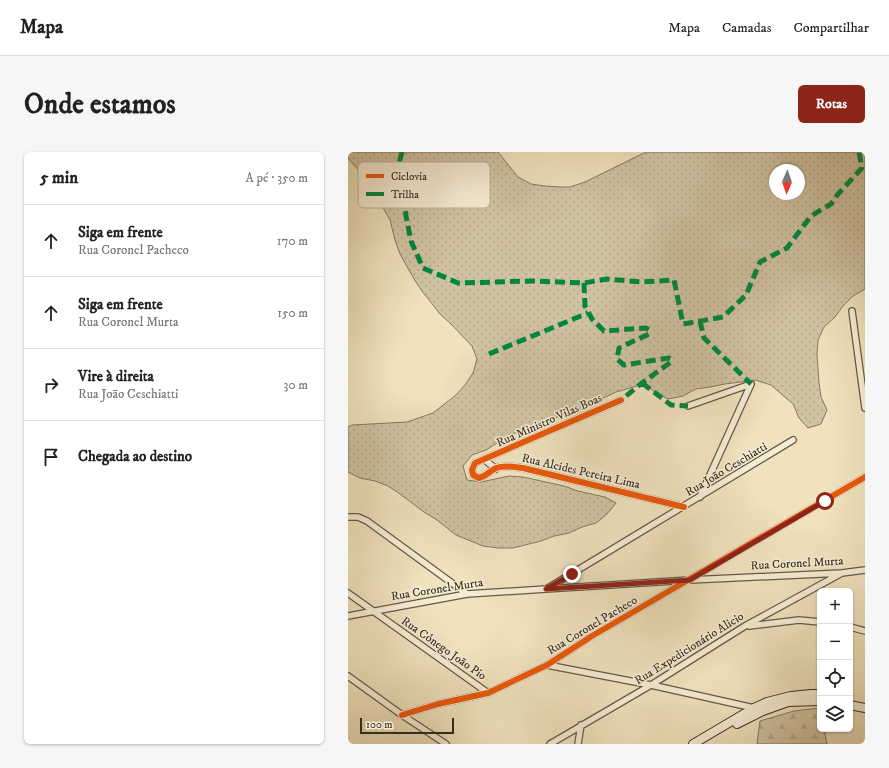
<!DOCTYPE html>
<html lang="pt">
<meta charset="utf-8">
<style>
:root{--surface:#fff;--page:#f6f6f6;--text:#222;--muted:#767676;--line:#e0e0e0;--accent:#8f2418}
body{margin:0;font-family:"IM FELL DW Pica",serif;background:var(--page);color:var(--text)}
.controls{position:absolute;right:12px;bottom:12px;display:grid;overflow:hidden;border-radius:6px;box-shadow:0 1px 3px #0004}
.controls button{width:36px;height:36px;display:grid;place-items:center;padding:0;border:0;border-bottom:1px solid var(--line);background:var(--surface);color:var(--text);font:20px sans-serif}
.compass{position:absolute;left:421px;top:12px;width:36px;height:36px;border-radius:50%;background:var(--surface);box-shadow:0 1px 3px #0004;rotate:182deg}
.scale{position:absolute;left:12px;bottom:10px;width:94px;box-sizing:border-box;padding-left:4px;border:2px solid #372d21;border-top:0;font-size:11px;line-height:14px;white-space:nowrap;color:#372d21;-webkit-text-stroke:3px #f5ecd4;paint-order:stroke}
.stop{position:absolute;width:12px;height:12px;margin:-9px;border:3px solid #8f2418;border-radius:50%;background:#fff}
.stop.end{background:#8f2418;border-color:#fff;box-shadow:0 1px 4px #0008}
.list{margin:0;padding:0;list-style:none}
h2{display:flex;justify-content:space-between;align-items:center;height:52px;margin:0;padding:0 16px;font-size:17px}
h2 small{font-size:13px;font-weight:400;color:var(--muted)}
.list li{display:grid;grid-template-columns:26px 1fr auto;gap:12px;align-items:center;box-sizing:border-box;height:72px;padding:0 16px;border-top:1px solid var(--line)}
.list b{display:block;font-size:15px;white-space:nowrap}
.list p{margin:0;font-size:13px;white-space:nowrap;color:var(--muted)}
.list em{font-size:13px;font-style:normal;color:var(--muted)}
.icon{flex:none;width:22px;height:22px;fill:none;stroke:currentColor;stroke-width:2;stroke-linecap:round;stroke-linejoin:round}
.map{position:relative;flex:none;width:517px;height:592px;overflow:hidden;border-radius:6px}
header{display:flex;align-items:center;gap:24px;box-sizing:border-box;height:56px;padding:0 20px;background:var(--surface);border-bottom:1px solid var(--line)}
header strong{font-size:19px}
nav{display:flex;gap:22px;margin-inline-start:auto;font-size:14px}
.intro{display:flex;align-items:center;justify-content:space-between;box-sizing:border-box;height:96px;padding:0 24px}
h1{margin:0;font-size:28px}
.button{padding:10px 18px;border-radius:6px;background:var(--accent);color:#fff;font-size:14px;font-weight:700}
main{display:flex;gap:24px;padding:0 24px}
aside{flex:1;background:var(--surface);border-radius:6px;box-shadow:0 1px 3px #0004}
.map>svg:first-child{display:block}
.grass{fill:url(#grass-dots);stroke:#847862;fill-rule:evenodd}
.forest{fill:url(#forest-firs);stroke:#847862}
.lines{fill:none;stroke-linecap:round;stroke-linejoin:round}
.street-casing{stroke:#655a48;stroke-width:8}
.secondary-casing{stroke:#372d21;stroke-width:10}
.street{stroke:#f5ecd4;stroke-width:5.5}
.secondary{stroke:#f5ecd4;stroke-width:8}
.quiet{stroke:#00873e;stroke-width:5;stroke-dasharray:10 5;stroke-linecap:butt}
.cycleway-casing{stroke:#f5ecd4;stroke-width:8}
.cycleway{stroke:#e8590c;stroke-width:6}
.route{stroke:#8f2418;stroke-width:5}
.labels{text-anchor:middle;stroke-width:3;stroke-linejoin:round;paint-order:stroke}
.street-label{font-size:12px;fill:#372d21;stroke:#f5ecd4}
.key{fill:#f5ecd4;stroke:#bcb39e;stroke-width:1}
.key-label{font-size:11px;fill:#372d21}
</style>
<header>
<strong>Mapa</strong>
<nav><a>Mapa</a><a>Camadas</a><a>Compartilhar</a></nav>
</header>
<div class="intro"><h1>Onde estamos</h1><a class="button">Rotas</a></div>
<main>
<aside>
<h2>5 min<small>A pé · 350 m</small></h2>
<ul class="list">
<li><svg class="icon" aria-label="ahead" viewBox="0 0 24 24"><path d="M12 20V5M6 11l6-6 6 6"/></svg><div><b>Siga em frente</b><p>Rua Coronel Pacheco</p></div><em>170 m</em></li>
<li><svg class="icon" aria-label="ahead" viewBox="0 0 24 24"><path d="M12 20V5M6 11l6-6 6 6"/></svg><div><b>Siga em frente</b><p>Rua Coronel Murta</p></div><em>150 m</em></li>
<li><svg class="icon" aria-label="right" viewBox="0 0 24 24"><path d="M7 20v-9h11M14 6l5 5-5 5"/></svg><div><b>Vire à direita</b><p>Rua João Ceschiatti</p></div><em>30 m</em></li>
<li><svg class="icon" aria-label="arrive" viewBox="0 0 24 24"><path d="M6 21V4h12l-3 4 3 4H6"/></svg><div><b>Chegada ao destino</b></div></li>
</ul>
</aside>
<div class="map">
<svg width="517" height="592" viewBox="0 0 517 592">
<defs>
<pattern id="grass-dots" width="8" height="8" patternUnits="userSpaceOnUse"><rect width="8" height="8" fill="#d0c3a2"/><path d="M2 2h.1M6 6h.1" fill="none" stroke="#b3a88b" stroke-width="1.8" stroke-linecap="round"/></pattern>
<pattern id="forest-firs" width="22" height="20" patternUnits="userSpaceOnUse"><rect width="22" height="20" fill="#d0c3a2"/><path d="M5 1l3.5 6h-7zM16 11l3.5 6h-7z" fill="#b3a88b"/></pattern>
</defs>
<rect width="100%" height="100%" fill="#efe2bd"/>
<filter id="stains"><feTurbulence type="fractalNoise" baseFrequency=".005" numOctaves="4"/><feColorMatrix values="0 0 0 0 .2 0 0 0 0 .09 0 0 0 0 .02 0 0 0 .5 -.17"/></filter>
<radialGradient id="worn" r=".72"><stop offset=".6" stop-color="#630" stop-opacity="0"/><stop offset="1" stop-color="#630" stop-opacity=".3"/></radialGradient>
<path class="grass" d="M0 0H150L170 25 183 32 197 34 212 35H222L237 30 298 0H517V137L505 144 495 154 487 165 476 175 470 188 469 202 471 231 473 245 479 258 473 272 460 276 451 266 445 252 423 233 407 228 377 232 362 235 348 237 335 244 320 247 307 240 296 232 268 240 241 253 162 283 138 298 124 303 115 314 119 328 133 330 161 324 175 325 216 334 230 339 257 345 268 351 259 362 248 371 234 375 221 381 206 384 193 389 165 396H150L135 394 108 383 89 368 76 360 52 342 40 334 27 329 12 326 0 320V275L4 273 59 270 85 261 108 243 117 233 125 221 129 207 124 194 103 172 92 162 74 139 66 127 52 102 47 88 42 68 34 54 18 27 0 6ZM427 18H451V42H427Z"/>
<path class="forest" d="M472 556V577H476L479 592H409L412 569 446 559Z"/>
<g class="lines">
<g class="street-casing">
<path id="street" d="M504 159 517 256
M273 248 127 311 124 318 125 323 131 326C138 324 142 319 148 316 157 313 166 315 175 316L336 355
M340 254 403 232
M137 308 148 317
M352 345 403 232
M0 365H10L19 369 119 442
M200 436 445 288
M0 441 140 541
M0 464 119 442 198 437 342 428 494 421 517 418
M401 474 451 468 472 470
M502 475 517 479
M199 513 303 533 406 556
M0 524 54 563 98 592
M54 563 90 552 140 541 199 513 244 484 517 325
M202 592 303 533 397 474 492 422
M230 592 233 573"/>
</g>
<g class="secondary-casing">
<path id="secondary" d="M502 553 517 556
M389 572 415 559 440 550 472 549
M345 592 406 556 419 550 443 544 463 542H472"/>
</g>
<use href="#street" class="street"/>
<use href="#secondary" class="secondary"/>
<path class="quiet" d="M54 0 51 11 56 39 58 64 63 89 75 116 110 131 185 129 236 131 259 127 294 130 326 128 335 172 375 165 398 143 412 110 439 96 463 64 483 52 490 42 514 16 511 0
M236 131 237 154 244 167 256 179 298 176 301 178V182L271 196 269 207 276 213 321 206 323 207V210L294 231 273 248
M352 169 356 186 403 232
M141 202 240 161
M294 231 323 253 340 254"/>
<g class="cycleway-casing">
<path id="cycleway" d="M273 248 127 311 124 318 125 323 131 326C138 324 142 319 148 316 157 313 166 315 175 316L336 355
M54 563 90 552 140 541 199 513 244 484 517 325"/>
</g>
<use href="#cycleway" class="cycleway"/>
</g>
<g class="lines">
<path class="route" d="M224 422 198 437 342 428 477 349"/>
</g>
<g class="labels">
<g class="street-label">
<text transform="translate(201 268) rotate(-24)" y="4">Rua Ministro Vilas Boas</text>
<text transform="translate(378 317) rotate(-31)" y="4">Rua João Ceschiatti</text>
<text transform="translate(233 319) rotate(13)" y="4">Rua Alcides Pereira Lima</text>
<text transform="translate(449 411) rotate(-3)" y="4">Rua Coronel Murta</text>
<text transform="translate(89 437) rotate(-9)" y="4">Rua Coronel Murta</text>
<text transform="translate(244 473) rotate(-31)" y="4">Rua Coronel Pacheco</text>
<text transform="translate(96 496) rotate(35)" y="4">Rua Cônego João Pio</text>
<text transform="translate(341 496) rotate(-32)" y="4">Rua Expedicionário Alicio</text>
</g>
</g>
<rect x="10" y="10" width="132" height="46" rx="6" class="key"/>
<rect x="18" y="22" width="18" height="4" fill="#e8590c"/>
<rect x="18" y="40" width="18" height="4" fill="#00873e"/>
<g class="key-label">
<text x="43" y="28">Ciclovia</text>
<text x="43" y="46">Trilha</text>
</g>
<rect width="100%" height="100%" filter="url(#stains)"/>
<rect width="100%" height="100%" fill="url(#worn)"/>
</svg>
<div class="controls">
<button>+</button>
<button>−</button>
<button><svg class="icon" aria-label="locate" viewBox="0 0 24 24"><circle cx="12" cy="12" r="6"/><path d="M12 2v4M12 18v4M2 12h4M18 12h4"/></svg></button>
<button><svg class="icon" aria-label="layers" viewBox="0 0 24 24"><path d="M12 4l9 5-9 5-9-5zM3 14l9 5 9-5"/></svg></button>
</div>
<svg class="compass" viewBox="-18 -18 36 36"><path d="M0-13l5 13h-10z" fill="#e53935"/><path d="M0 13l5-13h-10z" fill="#767676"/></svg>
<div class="scale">100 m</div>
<div class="stop" style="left:477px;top:349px"></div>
<div class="stop end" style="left:224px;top:422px"></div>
</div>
</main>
